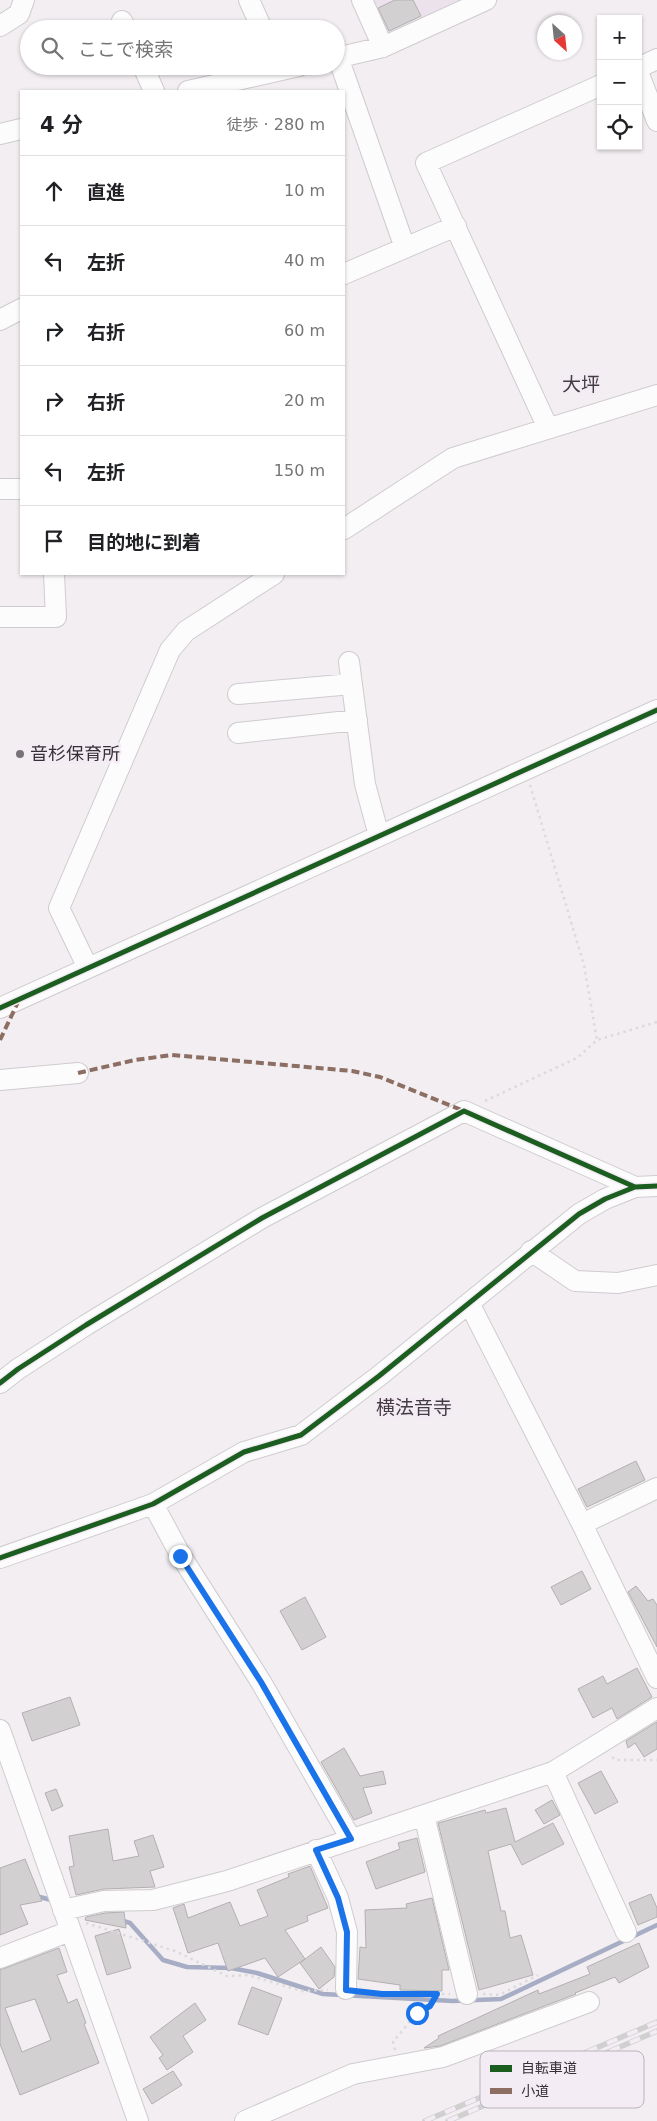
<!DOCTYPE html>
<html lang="ja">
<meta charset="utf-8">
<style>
:root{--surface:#fff;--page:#f2f2f2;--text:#202124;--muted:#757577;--line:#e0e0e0}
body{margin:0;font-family:"DejaVu Sans","Noto Sans JP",sans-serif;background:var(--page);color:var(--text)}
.controls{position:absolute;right:15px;top:15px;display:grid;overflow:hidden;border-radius:0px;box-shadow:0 1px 4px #0004}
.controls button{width:45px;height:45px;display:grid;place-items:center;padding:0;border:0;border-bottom:1px solid var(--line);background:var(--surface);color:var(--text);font:25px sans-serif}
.compass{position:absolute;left:537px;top:15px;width:45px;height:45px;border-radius:50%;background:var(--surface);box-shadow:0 1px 4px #0004;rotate:153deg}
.stop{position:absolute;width:15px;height:15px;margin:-11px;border:4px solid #1a73e8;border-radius:50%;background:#fff}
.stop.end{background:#1a73e8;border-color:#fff;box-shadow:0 1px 5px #0008}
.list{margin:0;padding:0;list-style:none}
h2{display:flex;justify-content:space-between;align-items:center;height:65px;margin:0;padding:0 20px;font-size:21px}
h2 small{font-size:16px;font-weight:400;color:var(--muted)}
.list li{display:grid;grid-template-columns:32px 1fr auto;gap:15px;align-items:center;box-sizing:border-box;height:70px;padding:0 20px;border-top:1px solid var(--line)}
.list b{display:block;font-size:19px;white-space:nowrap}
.list em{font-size:16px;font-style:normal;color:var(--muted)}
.icon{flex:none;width:28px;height:28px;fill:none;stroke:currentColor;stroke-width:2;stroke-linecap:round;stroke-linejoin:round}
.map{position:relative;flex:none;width:657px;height:2121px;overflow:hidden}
.search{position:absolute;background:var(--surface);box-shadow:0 1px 4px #0004;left:20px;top:20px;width:325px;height:55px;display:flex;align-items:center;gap:12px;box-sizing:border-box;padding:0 18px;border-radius:28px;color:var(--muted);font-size:19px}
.panel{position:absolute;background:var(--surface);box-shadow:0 1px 4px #0004;left:20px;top:90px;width:325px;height:485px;border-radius:0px}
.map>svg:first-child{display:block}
.built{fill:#ebe2ec}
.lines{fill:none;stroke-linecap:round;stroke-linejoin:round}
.stream{stroke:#a6adc4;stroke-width:4.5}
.building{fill:#d3d0d2;stroke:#b3afb2;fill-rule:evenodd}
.minor-casing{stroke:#cfcccf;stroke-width:22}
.path{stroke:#dcdadc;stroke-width:2.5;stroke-dasharray:2.5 4;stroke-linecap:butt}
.minor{stroke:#fdfcfd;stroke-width:20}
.rail-casing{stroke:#d1d0d1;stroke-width:5.5}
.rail{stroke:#f4ecf4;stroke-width:4;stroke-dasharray:11;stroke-linecap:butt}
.quiet{stroke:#8d6e63;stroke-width:4;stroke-dasharray:8 4;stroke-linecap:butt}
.cycleway-casing{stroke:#f4ecf4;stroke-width:8}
.cycleway{stroke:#1b5e20;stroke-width:5}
.route{stroke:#1a73e8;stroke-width:6}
.poi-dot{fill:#767376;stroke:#f4ecf4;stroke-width:2}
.labels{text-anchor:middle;stroke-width:5;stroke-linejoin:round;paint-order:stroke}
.poi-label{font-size:18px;fill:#343134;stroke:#f4ecf4;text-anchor:start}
.neighbourhood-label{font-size:19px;fill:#433c43;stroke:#f4ecf4}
.key{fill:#f4ecf4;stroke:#bab4ba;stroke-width:1}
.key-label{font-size:14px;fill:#343134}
</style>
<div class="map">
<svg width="657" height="2121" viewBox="0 0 657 2121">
<rect width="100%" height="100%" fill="#f2eef2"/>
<path class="built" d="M371 0H466L387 37Z"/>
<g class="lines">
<path class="stream" d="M36 1896 55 1901
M120 1920 130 1923 163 1960 187 1967 231 1968 257 1973 323 1994 453 2001 501 1999 657 1925"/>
</g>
<path class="building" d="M395 0H413L421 16 389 31 378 8Z
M636 1461 645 1480 587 1507 578 1489Z
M582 1571 591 1589 561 1605 551 1587Z
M636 1586 648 1601 653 1599 657 1605V1647L628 1592Z
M305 1597 326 1637 302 1650 280 1611Z
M637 1668 652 1697 617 1719 612 1708 593 1718 578 1689 603 1676 607 1684Z
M70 1697 80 1725 32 1741 22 1713Z
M657 1722V1749L644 1757 635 1743 628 1748 626 1741Z
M344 1748 360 1776 383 1771 386 1784 363 1788 372 1813 354 1820 321 1762Z
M601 1771 618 1802 595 1814 578 1783Z
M56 1789 63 1806 52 1811 45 1793Z
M552 1800 560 1815 544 1824 535 1810Z
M506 1808 515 1842 553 1823 564 1844 522 1865 511 1844 488 1851 501 1911H505L510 1938 521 1935 533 1975 479 1990 438 1823 485 1810 486 1813Z
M108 1829 113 1861 139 1856 134 1841 153 1835 164 1867 150 1871 155 1887 104 1889 76 1895 69 1867 74 1866 69 1836Z
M417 1838 425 1872 376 1889 366 1862 400 1849 398 1843Z
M25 1859 42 1901 20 1905 28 1924 0 1935V1868Z
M310 1866 328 1908 307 1916 308 1921 285 1930 305 1959 278 1977 265 1958 228 1971 218 1943 188 1953 173 1908 184 1904 188 1918 230 1902 240 1926 268 1916 257 1890 289 1877 288 1874Z
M651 1894 657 1908V1917L638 1925 629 1903Z
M432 1898 449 1970H442V1991L400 1990V1985L358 1979 360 1947 366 1948 365 1910 407 1908 406 1904Z
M124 1912 126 1928 85 1920 86 1917 105 1913Z
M119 1929 131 1968 107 1975 95 1936Z
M639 1943 649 1967 619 1983 615 1977 575 1993 576 1994 440 2046 424 2048 439 2038 438 2036 538 1990 539 1994 590 1974 587 1967Z
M321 1947 335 1967 334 1977 319 1989 300 1963Z
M59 1948 67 1972 57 1975 68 2003 77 1999 86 2023 84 2024 99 2063 20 2095 0 2044V1970ZM35 1999 51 2040 22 2052 5 2008Z
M252 1987 282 1998 268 2035 238 2024Z
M195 2003 206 2020 183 2036 193 2052 167 2070 159 2058 163 2055 150 2037Z
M173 2071 182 2085 152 2104 143 2089Z"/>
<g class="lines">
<g class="minor-casing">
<path id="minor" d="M249 0 262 29
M362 0 383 47
M122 21 126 29
M0 26 19 14 24 0
M338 57 405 248
M336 58 383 47 486 0
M143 66 154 91
M638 68 657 59
M638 72 657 121
M188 91 299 66
M0 134 21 129
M344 274 456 226
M0 320 21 309
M548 428 426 163 601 85
M0 489H21
M344 529 453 458 657 395
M0 617H56L54 574
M349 662 365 784 379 836
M238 694 352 684
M238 733 357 720
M88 968 59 908 170 650 186 631 274 574
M0 1008 657 710
M0 1080 78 1073
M531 1251 575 1281 618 1283 657 1275
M469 1303 582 1524 657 1678
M0 1383 18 1369 86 1325 262 1218 464 1111 635 1187
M153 1504 181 1556 261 1682 351 1839
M582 1524 657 1488
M0 1558 153 1504 244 1452 301 1435 379 1376 579 1214 605 1199 635 1187 657 1186
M0 1730 138 2121
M553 1772 626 1932
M424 1815 467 1994
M316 1850 338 1898 347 1932 346 1989
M63 1910 104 1901 153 1900 227 1881 553 1772 657 1708
M0 1958 70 1931
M245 2121 353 2074 443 2057 589 2002"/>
</g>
<path class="path" d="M530 785 584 965 597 1040
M485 1101 577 1058 597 1040 657 1022
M612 1757 616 1760H657
M86 1923 175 1951 227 1976 248 1975 302 1991 328 1990
M364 1992 381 1994H450
M483 1994 499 1995 538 1975
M395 2050 393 2042 417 2013 430 2006 437 1994"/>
<use href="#minor" class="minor"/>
<g class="rail-casing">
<path id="rail" d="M425 2121 657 2022
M448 2121 657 2031"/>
</g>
<use href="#rail" class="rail"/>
<path class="quiet" d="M0 1040 19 1000
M78 1073 135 1060 172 1055 352 1071 380 1077 464 1111"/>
<g class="cycleway-casing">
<path id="cycleway" d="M0 1008 657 710
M0 1383 18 1369 86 1325 262 1218 464 1111 635 1187
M0 1558 153 1504 244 1452 301 1435 379 1376 579 1214 605 1199 635 1187 657 1186"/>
</g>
<use href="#cycleway" class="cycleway"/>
</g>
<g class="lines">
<path class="route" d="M180 1556 261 1682 351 1839 316 1850 338 1898 347 1932 346 1990 382 1994H437L430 2006 417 2013"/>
</g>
<circle class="poi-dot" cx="20" cy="754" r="5"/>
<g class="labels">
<g class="poi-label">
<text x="30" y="760">音杉保育所</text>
</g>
<g class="neighbourhood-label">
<text x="581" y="391">大坪</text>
<text x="414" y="1414">横法音寺</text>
</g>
</g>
<rect x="480" y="2051" width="164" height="57" rx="8" class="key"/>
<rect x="490" y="2065" width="22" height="7" fill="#1b5e20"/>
<rect x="490" y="2088" width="22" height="6" fill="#8d6e63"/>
<g class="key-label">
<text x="521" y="2073">自転車道</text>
<text x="521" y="2096">小道</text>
</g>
</svg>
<div class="controls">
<button>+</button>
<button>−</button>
<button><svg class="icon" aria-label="locate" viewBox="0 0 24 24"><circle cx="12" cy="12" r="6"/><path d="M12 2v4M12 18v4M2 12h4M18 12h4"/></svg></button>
</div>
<svg class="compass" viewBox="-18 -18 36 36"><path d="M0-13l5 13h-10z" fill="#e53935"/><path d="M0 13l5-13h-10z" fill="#757577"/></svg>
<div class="stop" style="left:417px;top:2013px"></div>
<div class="stop end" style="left:180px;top:1556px"></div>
<div class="search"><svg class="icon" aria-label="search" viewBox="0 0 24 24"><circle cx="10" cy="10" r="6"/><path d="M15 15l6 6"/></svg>ここで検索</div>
<section class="panel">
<h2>4 分<small>徒歩 · 280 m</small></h2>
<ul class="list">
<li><svg class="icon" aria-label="ahead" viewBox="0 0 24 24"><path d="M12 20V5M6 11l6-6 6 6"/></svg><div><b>直進</b></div><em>10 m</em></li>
<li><svg class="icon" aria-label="left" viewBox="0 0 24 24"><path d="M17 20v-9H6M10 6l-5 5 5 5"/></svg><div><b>左折</b></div><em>40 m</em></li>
<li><svg class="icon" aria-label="right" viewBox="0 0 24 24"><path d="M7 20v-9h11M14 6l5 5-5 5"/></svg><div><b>右折</b></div><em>60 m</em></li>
<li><svg class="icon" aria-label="right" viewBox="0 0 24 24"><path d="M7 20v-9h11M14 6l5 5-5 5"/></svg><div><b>右折</b></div><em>20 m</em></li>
<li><svg class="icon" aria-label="left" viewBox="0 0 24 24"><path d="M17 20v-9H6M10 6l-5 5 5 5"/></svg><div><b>左折</b></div><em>150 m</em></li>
<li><svg class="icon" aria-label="arrive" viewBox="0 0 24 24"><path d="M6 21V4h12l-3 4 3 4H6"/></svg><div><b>目的地に到着</b></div></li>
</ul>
</section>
</div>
